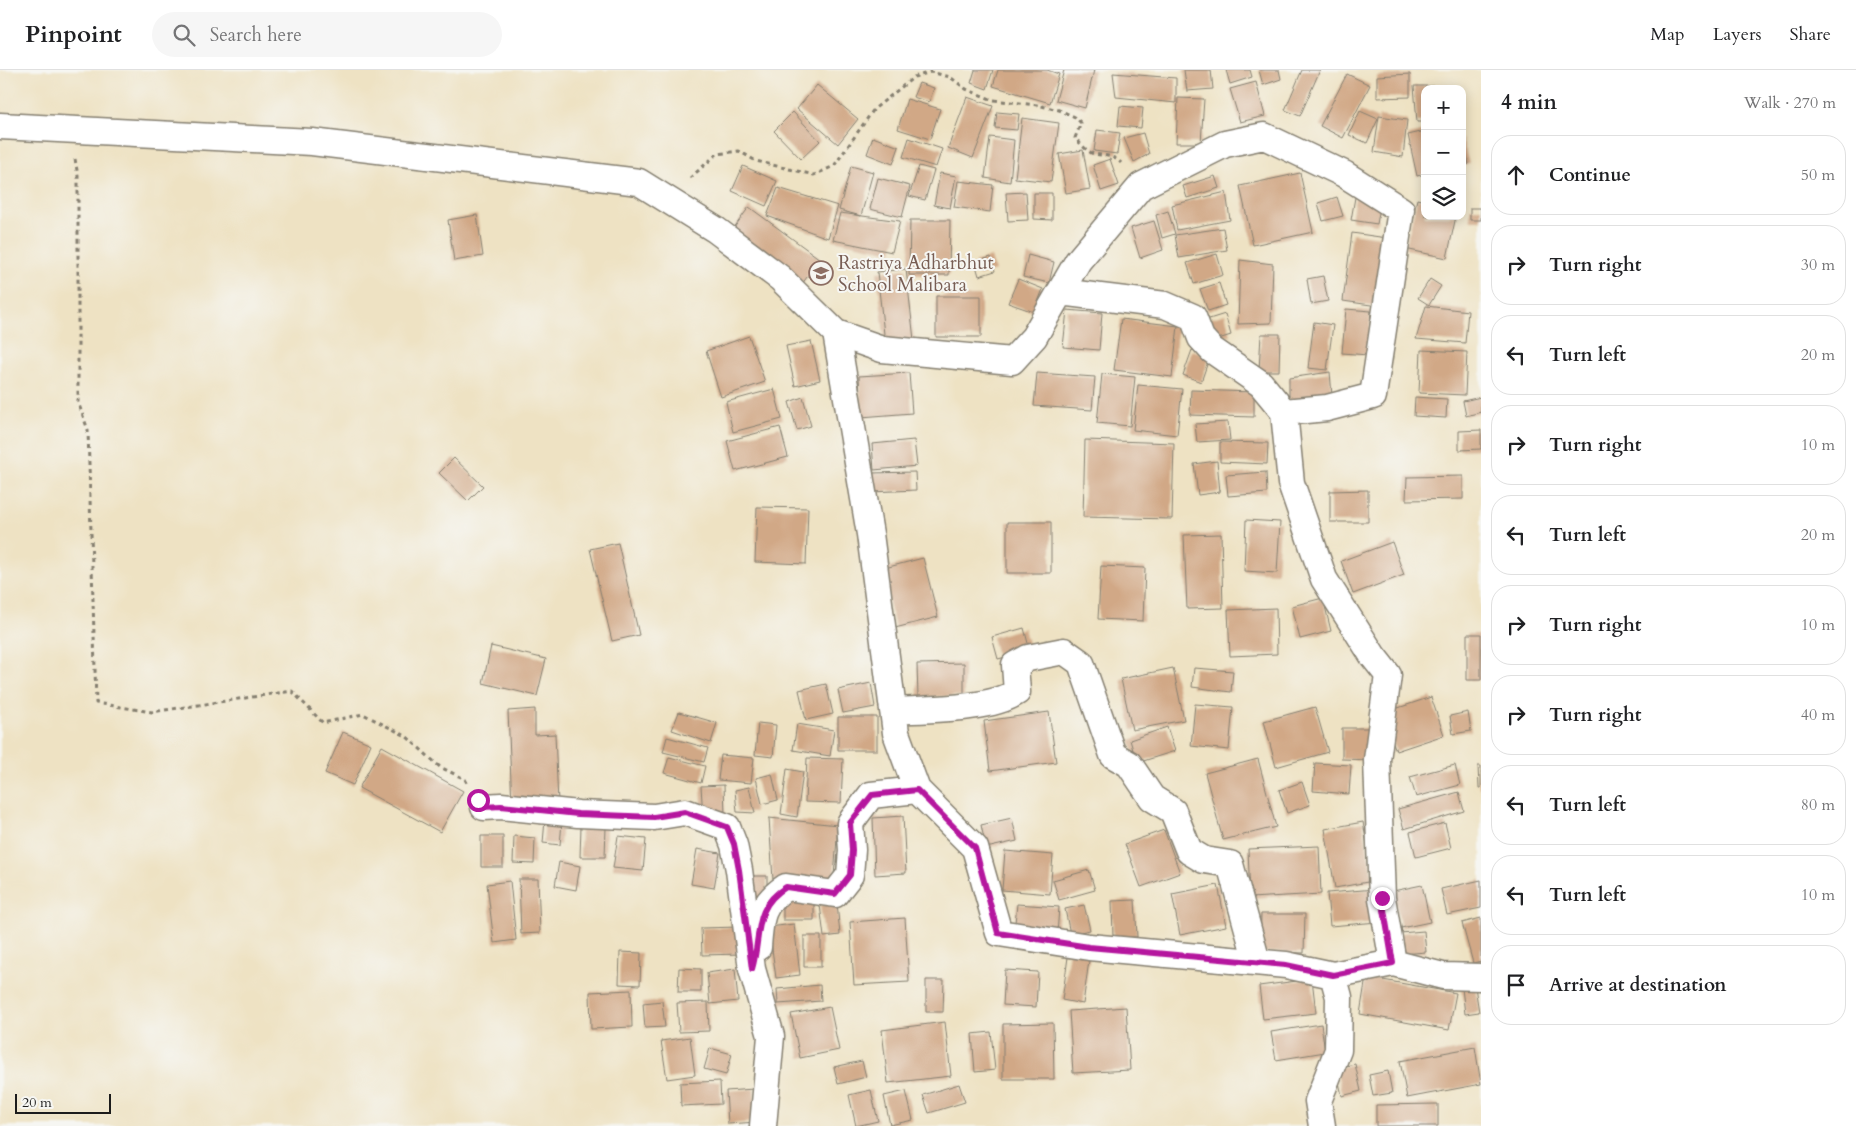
<!DOCTYPE html>
<meta charset="utf-8">
<style>
:root{--surface:#fff;--page:#f6f6f6;--text:#202124;--muted:#757577;--line:#e0e0e0}
body{margin:0;font-family:Cardo,serif;background:var(--page);color:var(--text)}
.controls{position:absolute;right:15px;top:15px;display:grid;overflow:hidden;border-radius:10px;box-shadow:0 2px 12px #0003}
.controls button{width:45px;height:45px;display:grid;place-items:center;padding:0;border:0;border-bottom:1px solid var(--line);background:var(--surface);color:var(--text);font:25px sans-serif}
.scale{position:absolute;left:15px;bottom:12px;width:96px;box-sizing:border-box;padding-left:5px;border:2px solid #1c1c1c;border-top:0;font-size:14px;line-height:18px;white-space:nowrap;color:#1c1c1c;-webkit-text-stroke:4px #f6f6f2;paint-order:stroke}
.stop{position:absolute;width:15px;height:15px;margin:-11px;border:4px solid #b5179e;border-radius:50%;background:#fff}
.stop.end{background:#b5179e;border-color:#fff;box-shadow:0 1px 5px #0008}
.list{margin:0;padding:0;list-style:none}
h2{display:flex;justify-content:space-between;align-items:center;height:65px;margin:0;padding:0 20px;font-size:21px}
h2 small{font-size:16px;font-weight:400;color:var(--muted)}
.list li{display:grid;grid-template-columns:32px 1fr auto;gap:15px;align-items:center;box-sizing:border-box;height:80px;margin:0 10px 10px;padding:0 10px;border:1px solid var(--line);border-radius:20px}
.list b{display:block;font-size:19px;white-space:nowrap}
.list em{font-size:16px;font-style:normal;color:var(--muted)}
.icon{flex:none;width:28px;height:28px;fill:none;stroke:currentColor;stroke-width:2;stroke-linecap:round;stroke-linejoin:round}
.map{position:relative;flex:none;width:1481px;height:1056px;overflow:hidden}
header{display:flex;align-items:center;gap:30px;box-sizing:border-box;height:70px;padding:0 25px;background:var(--surface);border-bottom:1px solid var(--line)}
header strong{font-size:24px}
nav{display:flex;gap:28px;margin-inline-start:auto;font-size:18px}
.search{width:350px;height:45px;background:var(--page);display:flex;align-items:center;gap:12px;box-sizing:border-box;padding:0 18px;border-radius:28px;color:var(--muted);font-size:19px}
main{display:flex}
aside{flex:1;background:var(--surface)}
.map>svg:first-child{display:block}
.building{fill:#d1a886}
.lines{fill:none;stroke-linecap:round;stroke-linejoin:round}
.street-casing{stroke:#857f70;stroke-width:29}
.path{stroke:#857f70;stroke-width:3;stroke-dasharray:4 4;stroke-linecap:butt}
.street{stroke:#fff;stroke-width:26}
.route{stroke:#b5179e;stroke-width:6}
.labels{text-anchor:middle;stroke-width:4;stroke-linejoin:round;paint-order:stroke}
.education-label{font-size:19px;fill:#785e54;stroke:#f6f6f2;text-anchor:start}
</style>
<header>
<strong>Pinpoint</strong>
<div class="search"><svg class="icon" aria-label="search" viewBox="0 0 24 24"><circle cx="10" cy="10" r="6"/><path d="M15 15l6 6"/></svg>Search here</div>
<nav><a>Map</a><a>Layers</a><a>Share</a></nav>
</header>
<main>
<div class="map">
<svg width="1481" height="1056" viewBox="0 0 1481 1056">
<rect width="100%" height="100%" fill="#f6f6f2"/>
<filter id="ink" filterUnits="userSpaceOnUse"><feTurbulence type="fractalNoise" baseFrequency=".02" numOctaves="2"/><feDisplacementMap in="SourceGraphic" scale="10" xChannelSelector="R" yChannelSelector="G"/><feConvolveMatrix kernelMatrix="1 2 1 2 8 2 1 2 1" color-interpolation-filters="sRGB"/></filter>
<filter id="wash" filterUnits="userSpaceOnUse"><feTurbulence type="fractalNoise" baseFrequency=".0096" numOctaves="4" result="noise"/><feDisplacementMap in="SourceGraphic" scale="20" xChannelSelector="R" yChannelSelector="G"/><feGaussianBlur stdDeviation="1.12" result="paint"/><feColorMatrix in="noise" values="0 0 0 0 0 0 0 0 0 0 0 0 0 0 0 0 0 1.4 0 .05"/><feComposite in="paint" operator="in"/></filter>
<g filter="url(#wash)">
<rect width="100%" height="100%" fill="#eee2c3"/>
<g id="blocks">
<path class="building" d="M975 0H993L987 19 971 13Z
M998 0H1047L1059 4 1050 33 993 16Z
M1064 0H1094L1085 38 1056 30Z
M1184 0H1211L1213 19 1187 21Z
M1226 0H1250L1252 7 1230 14Z
M1259 0H1279L1281 9 1263 15Z
M1302 0H1320L1300 46 1285 40Z
M1113 3 1176 8V33L1116 27Z
M1347 4 1370 15 1343 68 1320 56Z
M1410 4V27L1377 28V6Z
M1256 12 1265 46 1240 52 1230 19Z
M919 13 934 18 929 32 913 27Z
M817 15 858 49 838 74 797 39Z
M1414 16H1441L1442 19H1425V52H1417Z
M967 27 993 36 973 88 948 78Z
M1178 28 1204 29 1201 73H1176Z
M907 29 940 39 930 69 898 59Z
M1120 36 1143 38 1141 58 1118 56Z
M1360 41 1378 49 1367 73 1349 65Z
M793 42 820 71 801 89 774 61Z
M997 42 1019 44 1017 60 995 58Z
M1379 46 1407 50 1403 87 1374 82Z
M1022 48 1059 53 1051 112 1015 108Z
M1097 60 1120 63 1117 84 1094 81Z
M1425 61V104L1417 106 1408 65Z
M1143 63 1149 84 1134 92 1124 68Z
M873 67 899 77 893 94 867 84Z
M990 67 1014 70 1010 112 985 108Z
M909 68 942 79 936 97 903 87Z
M1462 68 1469 94 1462 96Z
M1083 80 1090 119 1066 123 1059 84Z
M1110 89 1119 115 1101 121 1093 95Z
M743 96 777 111 766 136 732 121Z
M851 96 873 102 861 146 839 140Z
M919 96 934 100 925 130 909 126Z
M940 103 956 106 950 138 934 135Z
M1300 103 1313 162 1253 175 1240 116Z
M1215 106 1219 118 1187 128 1183 116Z
M878 108 910 116 902 147 870 139Z
M958 111 993 115 990 142 954 137Z
M1357 116 1383 120 1377 154 1351 150Z
M778 118 838 136 828 168 767 146Z
M1026 122 1028 150 1008 151 1006 123Z
M1226 122 1230 150 1177 160 1172 135Z
M1034 123H1052V150L1034 149Z
M1337 127 1343 146 1323 151 1318 133Z
M1417 129 1425 131V146H1456L1447 188 1405 179Z
M749 137 820 189 802 214 731 162Z
M1470 138H1481V150H1470Z
M1168 141 1175 164 1162 168 1156 145Z
M840 143 900 151 892 182 833 170Z
M477 145 483 186 454 191 448 150Z
M910 150H950L949 205H909Z
M1154 151 1163 180 1140 188 1131 158Z
M1223 158 1227 180 1179 188 1175 165Z
M1352 163 1387 168 1378 236 1343 231Z
M1217 184 1223 205 1194 214 1187 193Z
M1028 185 1054 192 1049 213 1023 207Z
M991 187 995 201 979 206 975 192Z
M1240 190 1273 194 1271 253 1238 254Z
M906 199 914 270 885 273 877 202Z
M1323 206 1328 231 1311 234 1307 209Z
M1018 209 1043 219 1034 242 1008 233Z
M1430 209 1441 216 1429 235 1418 228Z
M1219 213 1226 235 1208 241 1200 219Z
M936 226H981V267H936Z
M1426 236 1468 241 1465 273 1416 269Z
M1346 239 1371 241 1368 285 1342 283Z
M1067 240 1102 243 1099 280 1063 277Z
M1225 244 1231 265 1212 271 1206 250Z
M1121 249 1178 256 1172 307 1114 300Z
M1314 252 1333 255 1327 300 1308 298Z
M1261 264H1280L1279 301H1259Z
M749 266 765 312 721 327 706 281Z
M811 271 820 310 795 316 786 276Z
M1192 280 1210 286 1201 312 1183 305Z
M1421 280 1467 282 1465 325 1419 323Z
M1330 302 1332 326 1289 332V308Z
M909 303 912 343 861 347 859 306Z
M1037 303 1095 307 1092 340 1034 336Z
M1102 304 1135 307 1130 356 1097 353Z
M1138 315 1182 319 1177 365 1133 360Z
M774 319 782 349 733 362 726 332Z
M1191 320 1254 322V347L1190 345Z
M803 327 811 356 797 360 789 332Z
M1415 327 1447 329 1446 348 1414 346Z
M1481 327V342L1466 346 1463 331Z
M1228 352 1230 370 1197 372 1195 354Z
M780 357 788 387 735 401 727 371Z
M1481 360V379L1459 380V361Z
M914 370 917 396 874 400 872 374Z
M1085 370 1174 373 1172 449 1083 447Z
M1220 372 1268 373 1267 394 1220 392Z
M454 388 483 416 468 431 439 403Z
M1217 391 1220 422 1198 425 1194 394Z
M915 402 916 420 871 422V403Z
M1266 402 1267 423 1228 426 1226 405Z
M1463 406V429L1406 430 1407 407Z
M1368 420V452H1330V421Z
M757 437 808 438 806 494 755 492Z
M1246 450 1280 452 1277 503 1244 501Z
M1007 452H1051V503H1007Z
M1221 464 1223 538 1187 539 1184 465Z
M1392 472 1404 505 1353 524 1341 491Z
M618 473 639 565 612 571 590 479Z
M923 488 938 547 895 558 881 499Z
M1101 496 1145 498 1143 551 1098 549Z
M1323 528 1331 561 1300 569 1292 536Z
M1276 538 1277 584 1230 586 1228 540Z
M1024 558 1030 581 998 589 992 567Z
M1467 564H1481V610H1467Z
M491 576 546 589 537 626 483 613Z
M964 593V626L918 627 917 594Z
M1173 598 1184 650 1132 660 1121 609Z
M1194 598 1233 601 1231 622 1192 617Z
M871 613 875 637 843 643 838 620Z
M826 614 833 644 806 650 799 620Z
M1431 627 1444 665 1396 681 1383 643Z
M1195 634 1233 637 1229 680 1191 676Z
M1315 637 1328 682 1276 697 1264 651Z
M535 639V665L555 664 558 733 512 735 508 641Z
M679 642 717 653 711 673 672 660Z
M1049 642 1056 692 990 701 984 651Z
M1468 642 1471 661 1453 664 1450 646Z
M838 647H877V680H838Z
M758 653 776 655 773 687 755 685Z
M797 654 834 660 830 686 793 680Z
M1167 657 1175 681 1137 693 1130 670Z
M1342 658H1372V690L1342 689Z
M343 662 371 674 353 715 325 703Z
M667 667 708 678 704 692 663 682Z
M382 676 463 721 440 762 359 718Z
M721 685 754 688 751 713 718 710Z
M669 687 705 696 701 713 664 703Z
M807 688 843 689 841 733 805 732Z
M1258 689 1276 757 1223 770 1205 703Z
M1315 693 1351 695 1349 724 1313 721Z
M1455 695 1460 715 1416 727 1410 707Z
M1478 696H1481V718H1479Z
M787 699 803 702 797 747 781 744Z
M772 704 778 730 762 734 756 708Z
M1302 712 1310 735 1287 743 1279 720Z
M724 715 725 745 703 747 701 716Z
M749 717 755 743 737 742 735 720Z
M1459 722 1464 741 1404 759 1398 739Z
M903 746 906 803 875 805 873 748Z
M769 748 838 755 833 819 773 810Z
M1012 748 1017 771 986 778 981 755Z
M545 750 562 752 560 775 543 773Z
M1363 752 1373 811 1335 818 1325 759Z
M1445 753 1451 778 1416 787 1410 762Z
M581 756 606 757 605 787H580Z
M1164 760 1180 803 1141 817 1125 774Z
M481 766H503V797H481Z
M514 766 535 768 534 794 513 793Z
M618 766 646 769 643 801 613 798Z
M1319 776 1321 824 1250 828 1248 779Z
M697 779 720 783 714 818 691 814Z
M1005 781 1053 785 1050 824 1002 820Z
M559 792 580 796 576 820 555 816Z
M1089 800 1095 820 1059 830 1053 810Z
M748 806H767V828H748Z
M519 809H538L540 863 521 864Z
M1481 810V838L1447 845 1441 819Z
M510 811 516 870 494 873 487 814Z
M1218 815 1226 856 1180 865 1172 824Z
M1422 815 1430 852 1401 858 1393 821Z
M1375 819 1378 852 1330 856 1327 823Z
M1135 830 1137 867 1113 868 1112 831Z
M783 831H814V850H783Z
M837 833 840 865 824 867 820 835Z
M1017 834 1059 837 1057 865 1014 862Z
M1084 835 1090 860 1070 864 1065 839Z
M1261 844H1305L1304 883 1260 882Z
M905 848 909 912 854 915 850 852Z
M1481 848V891L1473 893 1462 853Z
M794 854 800 905 776 908 769 857Z
M740 857 741 884 702 885 701 858Z
M1424 861 1426 882 1402 884 1400 863Z
M804 866H821V897H804Z
M1069 880 1090 883 1083 934 1062 930Z
M620 882 641 883 640 915 619 914Z
M679 898 701 899V922H678Z
M735 899 738 931 710 934 707 903Z
M1005 900 1038 902 1036 937 1003 935Z
M1366 907 1456 923 1449 960 1360 944Z
M1312 909 1316 943 1263 949 1259 916Z
M926 910H944L943 942H926Z
M820 915 821 931 778 934 777 919Z
M1475 917 1479 942 1465 944 1462 918Z
M631 920 632 957 591 959 590 922Z
M662 931 665 957 645 958 643 933Z
M708 932 709 961 679 962 677 933Z
M830 937 839 980 800 988 791 944Z
M1126 937 1130 1000 1073 1003 1069 941Z
M945 952 951 1006 888 1013 882 960Z
M1053 953 1054 1009H1003V954Z
M1321 954 1325 982 1276 990 1271 962Z
M991 962 995 1000 975 1002 972 964Z
M690 967 695 1005 667 1009 661 971Z
M1475 977 1481 1014 1407 1028 1400 991Z
M710 978 732 984 726 1005 704 999Z
M862 991 866 1007 838 1014 834 997Z
M1355 994 1361 1021 1342 1026 1336 998Z
M1388 1001 1392 1023 1373 1026 1369 1005Z
M720 1011 721 1034 681 1036 680 1013Z
M959 1014 965 1032 929 1043 923 1025Z
M754 1019 757 1052 728 1054 726 1021Z
M871 1020 878 1051 856 1056 849 1025Z
M906 1021 913 1050 890 1055 884 1026Z
M1438 1034V1056H1376V1035Z"/>
</g>
</g>
<g filter="url(#ink)">
<use href="#blocks" fill-opacity="0" stroke="#857f70" stroke-width="1"/>
<g class="lines">
<g class="street-casing">
<path id="street" d="M0 56 312 72 639 112 716 160 780 208 836 263 870 464 896 663 917 720 975 778 999 863 1089 877 1286 895 1333 905 1393 893 1443 906 1481 907
M1060 222 1165 235 1193 247 1201 268 1212 280 1261 314 1284 342
M836 263 882 279 1012 291 1034 267 1078 191 1141 116 1225 74 1264 66 1344 104 1401 140 1373 326 1327 338 1284 342 1291 413 1324 509 1373 586 1388 605 1377 690 1382 828 1393 893
M893 641C926 639 990 640 1017 622L1015 595 1028 588 1064 581 1081 593 1113 685 1129 694 1152 728 1173 741 1189 781 1204 790 1230 794 1257 892
M484 737 501 736 578 744 654 747 685 742 727 757 734 775 739 800 752 899 771 966 763 1056
M758 877C760 848 761 833 786 817L835 824 850 805 852 780 850 753 871 725 917 720
M1322 1056 1318 1031 1338 980 1339 927 1333 905"/>
</g>
<path class="path" d="M75 89 78 106V332L88 360 96 633 152 642 292 621 323 653 363 644 406 666 440 697 465 709 467 713
M690 108 717 84 739 81 756 91 814 105 834 96 874 39 914 7 931 2 950 7 966 19 993 30 1037 35 1059 40 1075 47 1081 53 1075 68C1080 73 1087 82 1094 84 1105 86 1113 85 1121 93"/>
<use href="#street" class="street"/>
</g>
</g>
<g class="lines" filter="url(#ink)">
<path class="route" d="M478 730 484 737 501 736 578 744 654 747 685 742 727 757 734 774 739 800 752 899C762 865 752 838 786 817L835 824 850 805 852 780 850 753 872 725 917 720 975 778 998 863 1089 877 1286 895 1333 905 1393 893 1382 828"/>
</g>
<defs>
<g id="school-ring" transform="scale(1.25)"><circle r="9.5" fill="#f6f6f2" stroke="#8d6e63" stroke-width="1.5"/><path d="M0-5L7-2L0 1L-7-2ZM-4 1L0 2.5L4 1V4Q0 6-4 4Z" fill="#8d6e63"/></g>
</defs>
<g fill-rule="evenodd">
<use href="#school-ring" x="821" y="203"/>
</g>
<g class="labels">
<g class="education-label">
<text x="838" y="199">Rastriya Adharbhut<tspan x="838" dy="22">School Malibara</tspan></text>
</g>
</g>
</svg>
<div class="controls">
<button>+</button>
<button>−</button>
<button><svg class="icon" aria-label="layers" viewBox="0 0 24 24"><path d="M12 4l9 5-9 5-9-5zM3 14l9 5 9-5"/></svg></button>
</div>
<div class="scale">20 m</div>
<div class="stop" style="left:478px;top:730px"></div>
<div class="stop end" style="left:1382px;top:828px"></div>
</div>
<aside>
<h2>4 min<small>Walk · 270 m</small></h2>
<ul class="list">
<li><svg class="icon" aria-label="ahead" viewBox="0 0 24 24"><path d="M12 20V5M6 11l6-6 6 6"/></svg><div><b>Continue</b></div><em>50 m</em></li>
<li><svg class="icon" aria-label="right" viewBox="0 0 24 24"><path d="M7 20v-9h11M14 6l5 5-5 5"/></svg><div><b>Turn right</b></div><em>30 m</em></li>
<li><svg class="icon" aria-label="left" viewBox="0 0 24 24"><path d="M17 20v-9H6M10 6l-5 5 5 5"/></svg><div><b>Turn left</b></div><em>20 m</em></li>
<li><svg class="icon" aria-label="right" viewBox="0 0 24 24"><path d="M7 20v-9h11M14 6l5 5-5 5"/></svg><div><b>Turn right</b></div><em>10 m</em></li>
<li><svg class="icon" aria-label="left" viewBox="0 0 24 24"><path d="M17 20v-9H6M10 6l-5 5 5 5"/></svg><div><b>Turn left</b></div><em>20 m</em></li>
<li><svg class="icon" aria-label="right" viewBox="0 0 24 24"><path d="M7 20v-9h11M14 6l5 5-5 5"/></svg><div><b>Turn right</b></div><em>10 m</em></li>
<li><svg class="icon" aria-label="right" viewBox="0 0 24 24"><path d="M7 20v-9h11M14 6l5 5-5 5"/></svg><div><b>Turn right</b></div><em>40 m</em></li>
<li><svg class="icon" aria-label="left" viewBox="0 0 24 24"><path d="M17 20v-9H6M10 6l-5 5 5 5"/></svg><div><b>Turn left</b></div><em>80 m</em></li>
<li><svg class="icon" aria-label="left" viewBox="0 0 24 24"><path d="M17 20v-9H6M10 6l-5 5 5 5"/></svg><div><b>Turn left</b></div><em>10 m</em></li>
<li><svg class="icon" aria-label="arrive" viewBox="0 0 24 24"><path d="M6 21V4h12l-3 4 3 4H6"/></svg><div><b>Arrive at destination</b></div></li>
</ul>
</aside>
</main>
